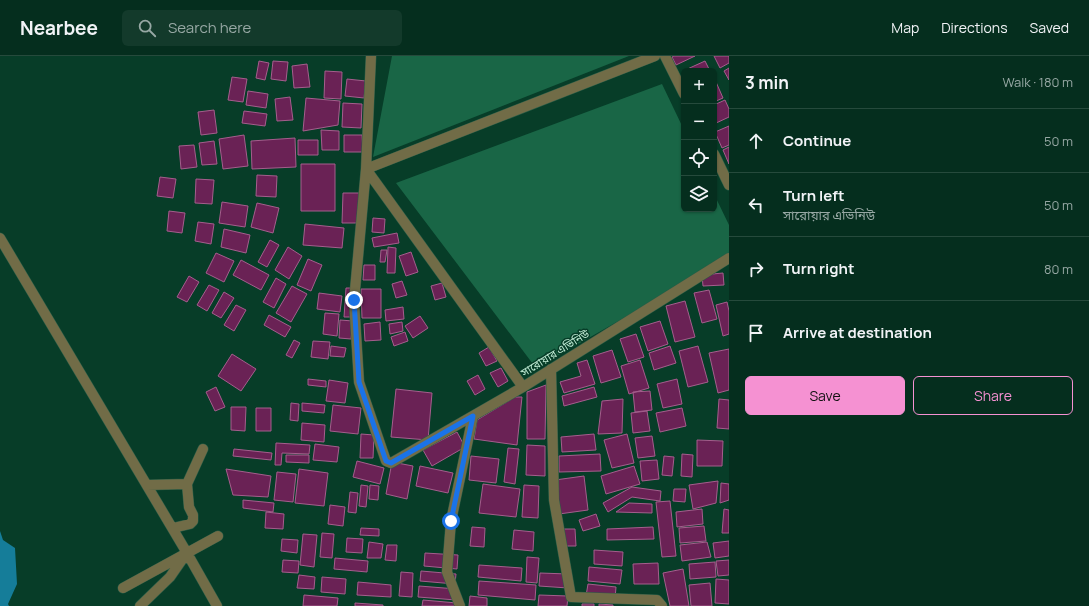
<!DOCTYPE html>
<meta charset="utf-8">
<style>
:root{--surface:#052e1e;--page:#133a2b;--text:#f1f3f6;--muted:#97a8a4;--line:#264a3c;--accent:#f591d2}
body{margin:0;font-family:Manrope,"Noto Sans Bengali",sans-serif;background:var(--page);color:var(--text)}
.controls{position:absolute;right:12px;top:12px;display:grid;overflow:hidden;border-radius:6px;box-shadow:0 1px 3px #0004}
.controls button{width:36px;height:36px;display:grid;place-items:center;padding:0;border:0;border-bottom:1px solid var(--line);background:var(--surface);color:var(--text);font:20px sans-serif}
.stop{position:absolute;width:12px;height:12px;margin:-9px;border:3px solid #1a73e8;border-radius:50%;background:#fff}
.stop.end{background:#1a73e8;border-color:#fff;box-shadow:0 1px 4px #0008}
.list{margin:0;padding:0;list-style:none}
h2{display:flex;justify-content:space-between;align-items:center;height:52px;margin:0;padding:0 16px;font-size:17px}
h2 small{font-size:13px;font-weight:400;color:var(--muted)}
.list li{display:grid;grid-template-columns:26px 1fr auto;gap:12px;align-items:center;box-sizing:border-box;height:64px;padding:0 16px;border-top:1px solid var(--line)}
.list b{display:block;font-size:15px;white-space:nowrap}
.list p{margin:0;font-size:13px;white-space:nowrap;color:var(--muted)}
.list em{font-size:13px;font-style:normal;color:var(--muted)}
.actions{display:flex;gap:8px;padding:12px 16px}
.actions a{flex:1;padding:9px 0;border:1px solid var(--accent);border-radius:6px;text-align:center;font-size:14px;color:var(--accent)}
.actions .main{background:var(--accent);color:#111}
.icon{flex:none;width:22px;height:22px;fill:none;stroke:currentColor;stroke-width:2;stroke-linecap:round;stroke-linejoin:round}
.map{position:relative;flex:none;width:729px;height:550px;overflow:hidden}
header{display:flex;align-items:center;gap:24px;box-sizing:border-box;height:56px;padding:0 20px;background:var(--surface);border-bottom:1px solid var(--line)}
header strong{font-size:19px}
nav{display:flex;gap:22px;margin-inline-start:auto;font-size:14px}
.search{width:280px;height:36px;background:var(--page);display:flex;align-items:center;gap:10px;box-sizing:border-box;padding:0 14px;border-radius:6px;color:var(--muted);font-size:15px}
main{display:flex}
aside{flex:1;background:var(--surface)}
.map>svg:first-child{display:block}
.green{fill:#196646}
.water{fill:#157d99}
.building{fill:#6a2255;stroke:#a55e8d}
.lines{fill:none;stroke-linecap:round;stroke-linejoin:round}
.minor-casing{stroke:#295d47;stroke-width:11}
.minor{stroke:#716c47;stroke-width:10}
.route{stroke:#1a73e8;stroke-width:5}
.labels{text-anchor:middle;stroke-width:3;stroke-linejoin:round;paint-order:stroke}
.street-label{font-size:11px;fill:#c2edd6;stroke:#073d28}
</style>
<header>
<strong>Nearbee</strong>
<div class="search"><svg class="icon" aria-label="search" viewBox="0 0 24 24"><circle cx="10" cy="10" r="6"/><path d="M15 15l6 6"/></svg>Search here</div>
<nav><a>Map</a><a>Directions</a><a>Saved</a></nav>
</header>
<main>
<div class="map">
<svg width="729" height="550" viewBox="0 0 729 550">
<rect width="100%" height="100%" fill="#073d28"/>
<path class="green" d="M392 0H629L373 101Z
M662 28 684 74V153H714V138L729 169V202L536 312 396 127Z"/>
<path class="water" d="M0 475 3 484 15 492 17 528 8 548 9 550H0Z"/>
<path class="building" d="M674 0H695L676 9 672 1Z
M714 0H729V7L720 12Z
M259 5 269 7 265 24 256 22Z
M273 5 288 6 286 25 271 23Z
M705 5 710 15H684V17L683 15Z
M307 8 310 31 294 32 292 10Z
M729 12V24L724 15Z
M325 15 342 16 341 43 324 42Z
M232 21 247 23 243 46 228 44Z
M347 23 366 25 364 42 345 40Z
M716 26 723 42 714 46V27Z
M248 35 268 38 266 52 246 49Z
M290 41 293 64 277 65 275 43Z
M306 42 340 45 338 69 303 75Z
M725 44 729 53V61L714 68V49Z
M343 47 362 48 361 72 342 71Z
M214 54 217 77 201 79 198 56Z
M244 55 267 58 265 70 242 67Z
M729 70V89L722 92 715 76Z
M321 74 339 75V94H322Z
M244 79 248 110 223 113 219 83Z
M344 79H362L363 96H344Z
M295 82 296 111 252 113 251 85Z
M298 84H318V99H298Z
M214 85 217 108 202 109 199 87Z
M194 89 197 111 181 113 179 90Z
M729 91V108L723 94Z
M301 108H335V155H301Z
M257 119 277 120 276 141 256 140Z
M160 121 176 123 173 142 157 140Z
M196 123 214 124 212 148 195 147Z
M343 137H360L359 167H342Z
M222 146 248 150 245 171 219 167Z
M257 147 279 152 273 177 251 171Z
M169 155 185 157 182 177 167 175Z
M373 162 385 163 384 177 372 176Z
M198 166 214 168 211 188 195 185Z
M305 168 344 172 342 192 303 189Z
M224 173 250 179 246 197 221 191Z
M397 177 399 187 374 191 372 182Z
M270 184 279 189 267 211 258 206Z
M288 191 302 200 289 223 275 214Z
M388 191 396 192 395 217H387Z
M381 194H387L385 206H380Z
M411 196 418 216 406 220 399 200Z
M216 197 234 205 224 226 206 217Z
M308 203 322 209 311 235 297 229Z
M241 204 269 219 261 234 233 219Z
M364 209H375V224H363Z
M723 217 724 229 703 230 702 219Z
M189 220 199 226 187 246 177 241Z
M276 222 286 228 274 252 263 246Z
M402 225 407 239 396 242 392 228Z
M442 227 446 241 435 244 431 230Z
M209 229 219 234 207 255 197 249Z
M292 230 307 238 291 266 276 257Z
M346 232H353L351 261H344Z
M361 233H381V262H362Z
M709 234 717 263 702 267 694 237Z
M224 236 234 242 221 262 212 257Z
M319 237 342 240 340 256 317 253Z
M685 245 695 281 675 286 666 250Z
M727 246 729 255V278L723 280 716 249Z
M236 249 246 254 234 275 224 269Z
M403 251 404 263 386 265 385 254Z
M325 257 339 258 337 280 323 278Z
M269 259 291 271 285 281 264 269Z
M420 260 428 272 413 282 405 270Z
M340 264 353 265 351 283 339 282Z
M660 265 668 288 648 295 640 271Z
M380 266 381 284 365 285 364 268Z
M402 266 403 275 390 278 389 268Z
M405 276 408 285 394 290 391 281Z
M636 278 644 301 628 306 620 283Z
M294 284 300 287 292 302 286 299Z
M313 285 330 286 328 303 311 301Z
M331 290 346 292 344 301 330 300Z
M670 290 676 307 654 314 649 297Z
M698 290 708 326 688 331 679 295Z
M489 291 497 305 486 310 479 297Z
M729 293V334L718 337 709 297Z
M612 294 621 321 601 327 593 300Z
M232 298 256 313 241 335 218 320Z
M587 304 595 328 564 337 560 326 581 320 577 307Z
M640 304 649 332 629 338 621 310Z
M501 312 508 325 498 331 490 317Z
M478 319 485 333 475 339 467 325Z
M308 323 326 325V331L308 329Z
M677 323 682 348 663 352 657 328Z
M329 324 348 327 345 347 326 345Z
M546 329 545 383H527V336Z
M216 331 225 351 215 355 206 336Z
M594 331 597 341 564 350 562 340Z
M396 333 432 337 428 384 391 381Z
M650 335 652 354 635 356 633 336Z
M515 341H522L517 389 474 383 477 364Z
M623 343 622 377 598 378 602 345Z
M719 343 729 344V373L717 372Z
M291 347 299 348 298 365 290 364Z
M302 347 325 349 324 357 302 355Z
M333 349 361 352 358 378 330 375Z
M231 351H246L245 375 231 374Z
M256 352H271V375H256Z
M682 352 686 370 660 376 656 357Z
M647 355 650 375 633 377 631 357Z
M302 367 325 369 324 386 301 384Z
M457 376 465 391 432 410 423 394Z
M361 378 374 379 373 402H360Z
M594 378 596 394 562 396 561 381Z
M627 378 634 407 612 412 604 384Z
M652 380 655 400 638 402 635 382Z
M697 384 723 385 722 410H697Z
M276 387 310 389 309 398 282 397 281 409H275Z
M315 388 339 391 337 406 313 404Z
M527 389 545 390V420L526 419Z
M508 392 519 393 515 428 504 426Z
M234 393 272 397 271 404 233 400Z
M600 398 601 415 559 416V400Z
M682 398 693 399 692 421 681 420Z
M286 399H309V407L286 406Z
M471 400 499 403 496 427 469 424Z
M664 400 674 401 672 420 662 419Z
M657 404 659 423 642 425 640 405Z
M357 405 384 412 380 428 353 421Z
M392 406 413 410 407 443 386 438Z
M420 410 453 417 448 437 416 430Z
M634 410 640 428 606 438 601 420Z
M226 413 271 420 268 441 233 439Z
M299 413 328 417 324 450 295 447Z
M277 416 296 418 293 446 274 444Z
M584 420 588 454 559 458 555 424Z
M718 425 716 447 693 453 689 429Z
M721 427 729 428V444L720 447Z
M483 428 520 433 516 461 479 457Z
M361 429 368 430 366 451 359 450Z
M370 429 379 430 378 444 369 443Z
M524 429 539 430 538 462 522 461Z
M632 431 661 435 660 445 632 441 608 456 603 447Z
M674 433H686L685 446 673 445Z
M350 436 358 437 356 457 348 456Z
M243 444 274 447 273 456 243 452Z
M670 445 676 500 662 501 656 446Z
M629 447 652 448V457L616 456Z
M330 449 345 451 343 470 328 468Z
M702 453 703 468 677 471 676 456Z
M724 453 729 454V477H722Z
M266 456 284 458 283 473 265 472Z
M596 458 600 470 583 475 579 464Z
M704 470 706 485 680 487 679 472Z
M472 471 485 472 484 491 470 490Z
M653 471 654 483 607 484V473Z
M361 472 379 473V480L360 479Z
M563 473H575L576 490H564Z
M514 474 534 476 533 495 512 493Z
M322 477 334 478 332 502 320 501Z
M303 478 317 479 314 511 300 509Z
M347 482 363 483 362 497 346 496Z
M282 483 298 484 297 497 281 495Z
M729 485V500L715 502 713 487Z
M369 486 383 488 381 502H367Z
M707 486 711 501 682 505 680 489Z
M387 489H397L396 505 385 504Z
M594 494 623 496 622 510 594 508Z
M425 497 458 499 457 513 424 510Z
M527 501 539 502 537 527 526 526Z
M335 502 368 505 367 516 334 513Z
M283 504 299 505 298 517 282 516Z
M729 504V519L718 520 716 505Z
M715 506 716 521 690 523 689 508Z
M658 507 659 528H634L633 508Z
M479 509 522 512 521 525 478 521Z
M589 511 622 514 620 528 588 525Z
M683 513 689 550H670L663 517Z
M421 515 456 518 455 528 420 525Z
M401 516 413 517 412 541 399 540Z
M540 517 568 518V532L539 530Z
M299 519 315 521 314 533 297 532Z
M322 521 346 523 345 538 321 536Z
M716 523 729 524V548L715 547Z
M479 525 536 529 535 544 478 539Z
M358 526 391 529V541L357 539Z
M710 527 712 550H691L689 529Z
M588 528 616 531 615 543 586 540Z
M419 530 457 533 456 544 418 541Z
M304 539 338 542 337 550H303Z
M539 539 568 540 567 550H538Z
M470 540 487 542V550H469Z
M423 544 457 547V550H422Z
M355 547 383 549V550H355Z
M582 548H594V550H582Z
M599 548 613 549V550H599Z"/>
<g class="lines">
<g class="minor-casing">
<path id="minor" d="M371 0 366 113 523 331
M655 0 366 113 354 245 359 326 386 405 391 407 523 331 729 202
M665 0 684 38
M714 98 729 129
M0 182 187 497 217 550
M551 313 554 444 571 541 657 544 662 550
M147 429 187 428
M173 472 190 468 193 465V459L189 451 187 428 203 393
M123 532 218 480
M140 550 170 521 186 498
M460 550 447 516 451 465 473 360"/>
</g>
<use href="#minor" class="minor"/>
</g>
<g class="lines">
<path class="route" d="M354 244 359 326 386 405 391 407 473 360 451 465"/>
</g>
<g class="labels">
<g class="street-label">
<text transform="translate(555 297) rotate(-32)" y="4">সারোয়ার এভিনিউ</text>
</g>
</g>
</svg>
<div class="controls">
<button>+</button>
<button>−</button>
<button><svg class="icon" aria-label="locate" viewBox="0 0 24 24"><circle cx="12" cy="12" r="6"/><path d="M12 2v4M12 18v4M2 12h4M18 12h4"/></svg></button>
<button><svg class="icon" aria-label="layers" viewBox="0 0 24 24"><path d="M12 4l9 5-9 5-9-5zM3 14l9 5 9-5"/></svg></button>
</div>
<div class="stop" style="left:451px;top:465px"></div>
<div class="stop end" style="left:354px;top:244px"></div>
</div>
<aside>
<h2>3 min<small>Walk · 180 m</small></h2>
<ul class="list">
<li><svg class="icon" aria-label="ahead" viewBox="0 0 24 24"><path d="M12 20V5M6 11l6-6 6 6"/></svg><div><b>Continue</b></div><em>50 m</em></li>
<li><svg class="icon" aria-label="left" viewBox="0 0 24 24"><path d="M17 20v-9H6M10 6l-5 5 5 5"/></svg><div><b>Turn left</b><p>সারোয়ার এভিনিউ</p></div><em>50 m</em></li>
<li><svg class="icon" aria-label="right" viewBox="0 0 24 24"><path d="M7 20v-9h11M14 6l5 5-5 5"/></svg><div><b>Turn right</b></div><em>80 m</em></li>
<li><svg class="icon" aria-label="arrive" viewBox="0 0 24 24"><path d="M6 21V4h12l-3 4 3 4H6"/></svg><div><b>Arrive at destination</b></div></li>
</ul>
<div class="actions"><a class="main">Save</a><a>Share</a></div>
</aside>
</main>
